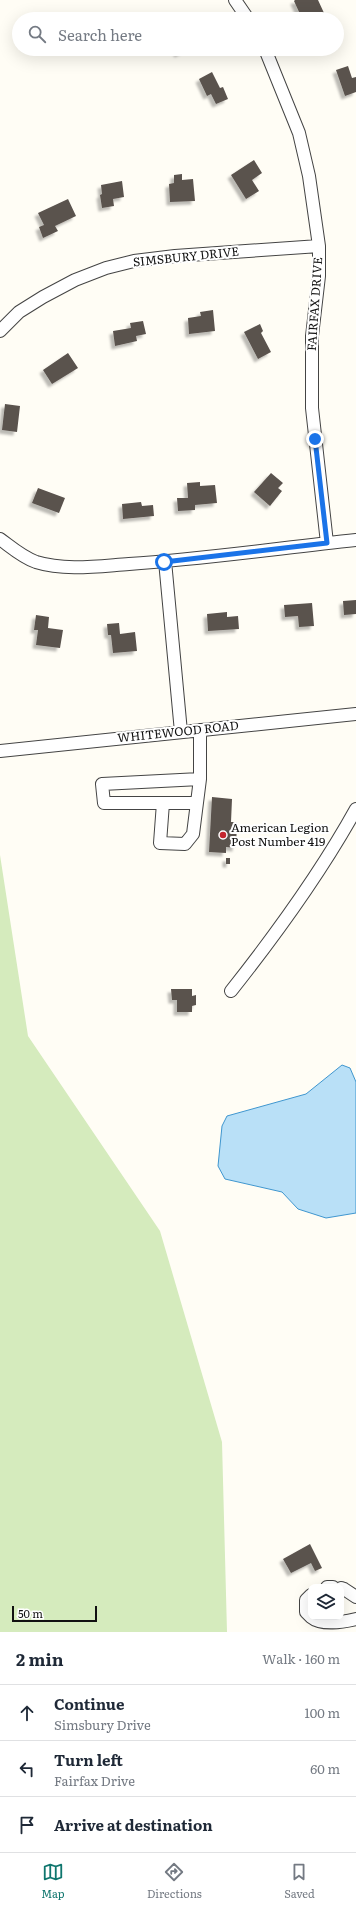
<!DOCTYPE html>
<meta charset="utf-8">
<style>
:root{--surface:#fff;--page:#f6f6f7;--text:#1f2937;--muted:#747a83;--line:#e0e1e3;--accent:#0f766e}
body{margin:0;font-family:Literata,serif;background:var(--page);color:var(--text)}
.controls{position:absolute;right:12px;bottom:12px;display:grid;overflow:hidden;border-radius:8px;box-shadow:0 4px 16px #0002}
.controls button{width:36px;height:36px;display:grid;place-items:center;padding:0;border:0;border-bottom:1px solid var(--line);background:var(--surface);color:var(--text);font:20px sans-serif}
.scale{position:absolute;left:12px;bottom:10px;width:85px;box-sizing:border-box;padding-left:4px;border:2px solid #111;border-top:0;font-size:11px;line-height:14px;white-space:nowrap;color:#111;-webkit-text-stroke:3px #fff;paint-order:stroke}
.stop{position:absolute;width:12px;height:12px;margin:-9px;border:3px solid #1a73e8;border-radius:50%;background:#fff}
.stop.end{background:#1a73e8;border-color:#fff;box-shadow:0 1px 4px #0008}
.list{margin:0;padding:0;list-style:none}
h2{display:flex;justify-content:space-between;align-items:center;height:52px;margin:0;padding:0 16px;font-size:17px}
h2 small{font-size:13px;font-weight:400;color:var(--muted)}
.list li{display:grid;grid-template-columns:26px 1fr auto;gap:12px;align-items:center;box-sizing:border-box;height:56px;padding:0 16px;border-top:1px solid var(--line)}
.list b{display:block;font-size:15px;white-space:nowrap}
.list p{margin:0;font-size:13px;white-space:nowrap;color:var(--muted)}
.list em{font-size:13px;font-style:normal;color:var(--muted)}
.icon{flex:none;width:22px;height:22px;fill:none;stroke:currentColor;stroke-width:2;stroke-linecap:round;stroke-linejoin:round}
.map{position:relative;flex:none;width:356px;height:1632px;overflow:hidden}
.search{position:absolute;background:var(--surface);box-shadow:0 4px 16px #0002;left:12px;right:12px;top:12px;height:44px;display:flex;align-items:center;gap:10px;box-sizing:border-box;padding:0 14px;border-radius:22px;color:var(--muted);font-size:15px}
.sheet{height:220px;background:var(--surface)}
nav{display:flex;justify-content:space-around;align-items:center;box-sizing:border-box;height:56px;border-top:1px solid var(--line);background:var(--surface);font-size:11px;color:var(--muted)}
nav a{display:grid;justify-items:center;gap:2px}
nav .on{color:var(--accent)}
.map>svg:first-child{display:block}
.green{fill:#d5ebbd}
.water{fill:#b9e0f7;stroke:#3f96cf}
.building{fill:#5a524d;filter:url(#shadow)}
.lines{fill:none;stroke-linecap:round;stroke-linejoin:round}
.minor-casing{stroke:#444;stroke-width:14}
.minor{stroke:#fff;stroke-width:12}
.route{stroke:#1a73e8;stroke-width:5}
.poi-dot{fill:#c4262e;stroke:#fff;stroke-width:1.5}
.labels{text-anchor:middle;stroke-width:4;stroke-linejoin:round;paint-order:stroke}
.street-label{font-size:12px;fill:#111;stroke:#fff}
.poi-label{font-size:12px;fill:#111;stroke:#fff;text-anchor:start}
</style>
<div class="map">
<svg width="356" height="1632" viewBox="0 0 356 1632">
<defs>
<filter id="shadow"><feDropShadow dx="-3.5" dy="3.5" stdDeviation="1" flood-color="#0004"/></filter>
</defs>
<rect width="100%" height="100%" fill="#fffdf5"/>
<path class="green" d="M0 855 28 1036 160 1231 222 1442 227 1632H0Z"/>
<path class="water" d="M342 1065 350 1068 356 1082V1213L326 1218 298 1209 282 1192 225 1179 218 1166 222 1126 227 1116 306 1094Z"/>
<path class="building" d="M295 0H318L324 13 320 16 321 19H307L304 13 300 14 294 1Z
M176 49H187L178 54Z
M348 66 352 78 356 77V92L345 96 336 70Z
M212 72 220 88 223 87 228 99 216 104 211 94 207 96 199 79Z
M254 160 262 173 252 180 259 191 246 199 231 175Z
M182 174V180L193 179 195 201 170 202 169 184 174 183V175Z
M122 181 124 197 113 199 114 206 102 208 100 195 102 194 101 185Z
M68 199 76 216 55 226 58 231 43 238 39 227 44 225 38 213Z
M213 310 215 331 189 334 188 318 201 316 200 312Z
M143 321 146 334 136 336 137 341 115 346 113 331 131 328 130 323Z
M260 324 263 331 261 333 271 352 258 359 244 332Z
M68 353 78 368 52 384 43 370Z
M5 404 20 406 17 432 2 430Z
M271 473 283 483 278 488 282 491 270 506 254 492Z
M200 482V486L215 485 217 503 195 505V510L178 511 177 498H188L187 483Z
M38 488 65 498 59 513 32 503Z
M141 502 142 506 153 505 154 516 123 519 122 504Z
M356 600V614L344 615 343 601Z
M312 603 314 626 299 627 298 616 285 617 284 605Z
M227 612V617L238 616 239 629 208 631 207 614Z
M36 615 49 617 48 628 63 630 60 648 36 645 38 630H34Z
M119 623 120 634 135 632 137 651 113 653 111 635H108L107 624Z
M212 797 232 799 231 822H237L236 848 226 847V853L209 852Z
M226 858H230V864H226Z
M171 989H192V996L196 995V1005L192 1006V1012H177V1000H172Z
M310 1544 322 1568 315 1571 311 1563 291 1573 283 1559Z"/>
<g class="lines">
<g class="minor-casing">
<path id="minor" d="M235 0 248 19
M265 49 299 133 309 176 319 246V276L312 336V408L327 543
M0 331 19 312 43 297 75 280 106 268 134 261 175 256 319 246
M0 539C11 547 22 557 36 562 65 571 99 566 129 564 205 559 280 548 356 540
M165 561 181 732
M0 751 356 714
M163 803 160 843 185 844 193 834 200 779V730
M197 803H104L102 784 200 779
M231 991C277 933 320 874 356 809
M327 1587H333
M341 1588 344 1589 356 1597
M311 1595 306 1600V1612L311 1617
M311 1617C322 1626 343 1622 356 1619"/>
</g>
<use href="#minor" class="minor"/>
</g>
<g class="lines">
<path class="route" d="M164 562 327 543 315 439"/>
</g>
<circle class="poi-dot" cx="223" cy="835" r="4"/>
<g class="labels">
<g class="street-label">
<text transform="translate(186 257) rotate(-6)" y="4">SIMSBURY DRIVE</text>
<text transform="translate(315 304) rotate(-86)" y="4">FAIRFAX DRIVE</text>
<text transform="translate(178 732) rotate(-6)" y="4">WHITEWOOD ROAD</text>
</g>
<g class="poi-label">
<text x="231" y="832">American Legion<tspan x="231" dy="14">Post Number 419</tspan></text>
</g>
</g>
</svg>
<div class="controls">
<button><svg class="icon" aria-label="layers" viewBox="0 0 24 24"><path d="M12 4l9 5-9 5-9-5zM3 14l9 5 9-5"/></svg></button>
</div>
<div class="scale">50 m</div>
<div class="stop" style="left:164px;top:562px"></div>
<div class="stop end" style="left:315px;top:439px"></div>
<div class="search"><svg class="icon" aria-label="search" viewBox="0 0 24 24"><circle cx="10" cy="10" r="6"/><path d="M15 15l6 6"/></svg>Search here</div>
</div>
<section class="sheet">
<h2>2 min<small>Walk · 160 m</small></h2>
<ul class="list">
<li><svg class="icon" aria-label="ahead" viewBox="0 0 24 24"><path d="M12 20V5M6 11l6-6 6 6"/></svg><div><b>Continue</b><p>Simsbury Drive</p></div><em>100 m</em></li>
<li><svg class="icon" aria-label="left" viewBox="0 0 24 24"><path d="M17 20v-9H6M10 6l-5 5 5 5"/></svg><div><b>Turn left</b><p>Fairfax Drive</p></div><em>60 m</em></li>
<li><svg class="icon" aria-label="arrive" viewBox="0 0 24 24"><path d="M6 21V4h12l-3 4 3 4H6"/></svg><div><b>Arrive at destination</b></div></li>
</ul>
</section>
<nav>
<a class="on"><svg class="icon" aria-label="map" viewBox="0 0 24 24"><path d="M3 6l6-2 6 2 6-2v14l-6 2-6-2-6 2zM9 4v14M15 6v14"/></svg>Map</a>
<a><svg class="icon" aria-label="directions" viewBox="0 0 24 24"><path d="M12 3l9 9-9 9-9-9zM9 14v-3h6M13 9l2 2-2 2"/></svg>Directions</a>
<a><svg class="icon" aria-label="saved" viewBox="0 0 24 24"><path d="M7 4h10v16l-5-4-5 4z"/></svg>Saved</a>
</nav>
